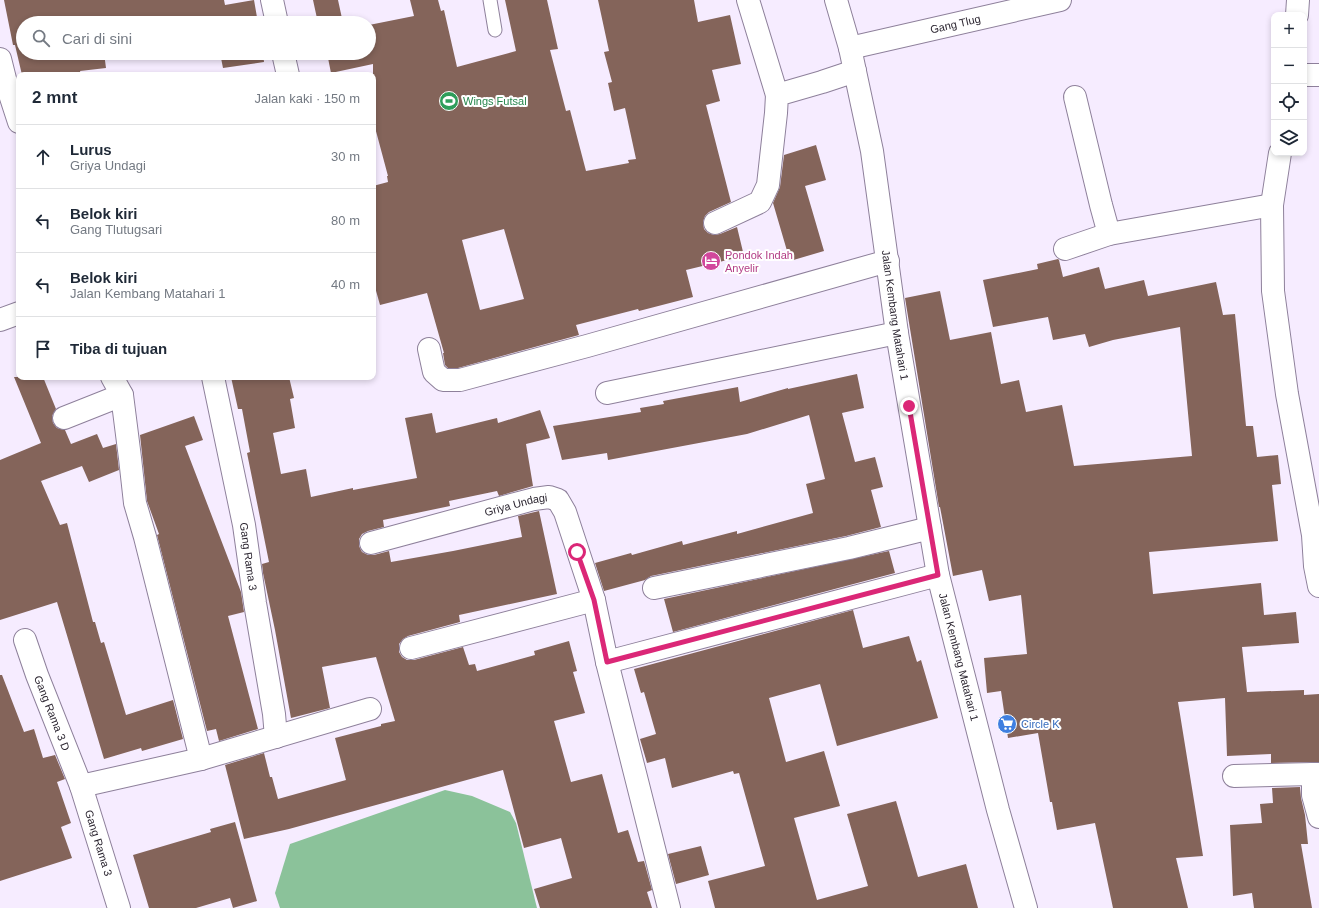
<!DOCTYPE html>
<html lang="id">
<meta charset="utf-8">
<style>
:root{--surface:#fff;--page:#f6f6f7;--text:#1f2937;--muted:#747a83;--line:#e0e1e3}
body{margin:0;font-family:Helvetica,sans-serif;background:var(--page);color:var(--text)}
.controls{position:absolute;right:12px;top:12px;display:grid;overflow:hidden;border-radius:8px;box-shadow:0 2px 6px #0003}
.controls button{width:36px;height:36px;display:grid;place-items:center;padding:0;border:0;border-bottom:1px solid var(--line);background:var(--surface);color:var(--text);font:20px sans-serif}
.stop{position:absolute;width:12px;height:12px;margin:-9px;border:3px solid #db2777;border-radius:50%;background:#fff}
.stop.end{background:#db2777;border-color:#fff;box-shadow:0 1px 4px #0008}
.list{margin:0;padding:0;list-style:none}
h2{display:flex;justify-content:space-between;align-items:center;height:52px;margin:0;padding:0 16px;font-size:17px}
h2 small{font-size:13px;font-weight:400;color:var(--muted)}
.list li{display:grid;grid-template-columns:26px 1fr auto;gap:12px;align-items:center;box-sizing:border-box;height:64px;padding:0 16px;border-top:1px solid var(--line)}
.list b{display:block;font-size:15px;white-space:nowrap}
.list p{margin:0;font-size:13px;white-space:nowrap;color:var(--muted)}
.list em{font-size:13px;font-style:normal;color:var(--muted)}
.icon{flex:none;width:22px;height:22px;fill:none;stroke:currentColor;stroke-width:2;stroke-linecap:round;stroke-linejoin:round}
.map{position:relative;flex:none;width:1319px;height:908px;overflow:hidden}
.search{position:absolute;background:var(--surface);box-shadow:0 2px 6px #0003;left:16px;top:16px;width:360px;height:44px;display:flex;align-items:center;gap:10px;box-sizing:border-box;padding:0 14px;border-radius:22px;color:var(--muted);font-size:15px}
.panel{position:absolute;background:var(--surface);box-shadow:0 2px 6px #0003;left:16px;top:72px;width:360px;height:308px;border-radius:8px}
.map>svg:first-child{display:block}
.forest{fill:#8bc29a}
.building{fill:#84645a;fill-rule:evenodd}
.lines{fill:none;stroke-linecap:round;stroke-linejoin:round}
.service-casing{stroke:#8e809b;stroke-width:15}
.minor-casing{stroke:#8e809b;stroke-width:24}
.service{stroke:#fff;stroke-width:13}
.minor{stroke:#fff;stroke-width:22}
.route{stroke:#db2777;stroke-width:5}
.labels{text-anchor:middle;stroke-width:4;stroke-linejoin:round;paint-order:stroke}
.street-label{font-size:11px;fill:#2c2631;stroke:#fff}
.leisure-label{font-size:11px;fill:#27864d;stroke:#fff;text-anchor:start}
.hotel-label{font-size:11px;fill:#b23c85;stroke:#fff;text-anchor:start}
.shop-label{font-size:11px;fill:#366cbe;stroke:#fff;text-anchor:start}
</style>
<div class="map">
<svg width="1319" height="908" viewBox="0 0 1319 908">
<rect width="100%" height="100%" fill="#f6ecff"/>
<path class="forest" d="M445 790 472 796 510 812 516 823 537 908H280L275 893 290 844Z"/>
<path class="building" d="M4 0H224L225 5 254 0 258 23H23V53H104L106 68 80 71 81 75H22L15 45H13Z
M313 0H338L343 23H318Z
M410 0H438L441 11 444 10 457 67 516 51 505 0H547L558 49 550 50 566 111 570 110 586 171 629 163 628 160 636 159 625 108 614 111 608 83 612 82 604 52 609 51 598 0H694L698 22 730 15 741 64 712 70 720 101 706 105 731 202 709 212 705 216 703 222 704 229 708 233 714 235 720 234 737 227 744 256 686 270 693 297 639 311 638 309 576 325 579 335 458 368H448L445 365 443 353H444L427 293 380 305 373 280V186L388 182 387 176H388L373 120V64L331 73 327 53H369V25L414 16ZM504 229 524 299 480 310 462 240Z
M220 53H263L264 62 223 68Z
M816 145 826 180 805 186 824 251 790 261 773 203 780 187 784 155Z
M1058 259 1059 260 1063 277 1099 267 1105 289 1144 280 1148 296 1216 282 1223 315 1235 314 1246 426H1253L1257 457 1278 455 1281 484 1272 485 1278 541 1149 552 1153 594 1261 583 1264 615 1296 612 1299 643 1242 647 1247 692 1304 690V695L1319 694V762L1271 763V754L1227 756 1225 698 1178 702 1203 856 1176 858 1188 908H1113L1095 823 1057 830 1052 802H1050L1038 733 1008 738 1001 691 987 693 984 658 1027 654 1021 595 989 601 982 570 953 576 940 507H939L905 298 940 291 950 340 991 332 1001 384 1019 380 1026 412 1062 405 1074 466 1192 456 1180 327 1113 340 1089 347 1085 334 1053 340 1048 317 993 327 983 280 1038 269 1037 264Z
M857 374 864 408 842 413 855 462 875 457 883 487 871 490 881 527 846 536 651 576 645 580 604 591 595 563 631 553 632 555 682 541 683 545 737 531V534L813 513 806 484 825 479 809 415 747 434 608 460 607 453 562 460 553 426 641 412 640 408 664 404 663 401 738 387 740 402 788 388V389Z
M14 377H43L56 409 52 416 53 423 57 428 65 430 71 444 97 434 103 448 116 444 119 470 89 482 82 466 41 481 60 525 67 523 93 622H95L101 643 104 642 126 715 173 700 183 739 142 751 141 748 104 759 57 602 0 620V460L41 443Z
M231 377H289L294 398 290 399 295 428 273 433 281 474 306 469 311 497 353 488V490L417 478 405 418 432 413 436 433 497 418 498 423 540 410 550 438 526 444 533 486 499 496 497 491 449 501 450 506 383 520 384 527 368 531 362 534 359 539V546L362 552 368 555H374L389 551 391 562 453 551 522 537 518 516 539 511 557 594 459 615 460 622 408 636 403 639 399 644V652L402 657 407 660H414L463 647 469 665 475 664 477 671 535 655 534 651 569 641 577 671 573 672 585 713 554 721 571 782 602 774 618 833 628 830 638 862 644 861 652 890 647 892 652 908H540L534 889 572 878 561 838 524 848 503 770 289 829 244 839 225 765 264 753 270 777H272L278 799 346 780 335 738 381 726V724L395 721 376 657 322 667 330 708 291 718 275 630 263 573 262 564 269 562 247 453 250 452 242 409H238Z
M194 416 203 440 185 446 241 592 244 612 228 616 258 729 219 741 216 729 207 731 157 535 159 534 147 501 140 435Z
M889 551 895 573 673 632 664 599Z
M853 610 863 648 909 636 917 662 921 660 938 718 837 746 820 684 769 698 786 762 824 751 840 806 794 818 817 900 868 886 847 814 896 801 918 877 966 864 978 908H715L708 881 765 866 739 773 734 774 733 771 672 788 665 758 647 763 640 739 656 734 644 692 641 693 634 669Z
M0 675H2L24 732 34 729 43 758 55 755 65 779 57 782 71 823 61 827 72 858 0 881Z
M1300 787 1301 798 1305 815 1308 844H1301L1312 908H1254L1252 893 1233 896 1230 825 1262 823 1260 804 1273 803 1272 788Z
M235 822 257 901 233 908 230 898 196 908H149L133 855 211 832 210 829Z
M701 846 709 875 676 884 668 854Z"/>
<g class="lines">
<g class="service-casing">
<path id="service" d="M490 0 495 30"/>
</g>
<g class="minor-casing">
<g id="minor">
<path d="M272 0 277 23"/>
<path d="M748 0 777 95"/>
<path id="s1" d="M836 0 850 48 872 151 897 333 938 575 998 810 1026 908"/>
<path d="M1297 15 1298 0"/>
<path id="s2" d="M850 48 1060 0"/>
<path d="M283 53 288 75"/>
<path d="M0 59 5 79 19 122"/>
<path d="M1304 75H1319"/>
<path d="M1075 97 1101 205 1109 234"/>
<path d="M1280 153 1272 205 1273 291 1287 394 1313 535 1315 566 1319 586"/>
<path d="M715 223 760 202 768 185 776 113 777 95 822 82 855 71"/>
<path d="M1065 249 1109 234 1272 205"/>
<path d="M0 320 19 313"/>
<path d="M429 349 434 372 443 380H460L587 346 888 261"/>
<path d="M112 377 122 395 130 458 135 503 145 537 201 759"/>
<path id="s3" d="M213 377 244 525 255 603 274 714 276 737"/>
<path d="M607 393 897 333"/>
<path d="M64 418 122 395"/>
<path id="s4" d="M371 543 534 499 549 497 558 500 565 512 594 600 607 662 669 908"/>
<path d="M654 588 849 548 930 528"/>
<path id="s5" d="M25 640 37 675 81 786 119 908"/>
<path d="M411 648 594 600"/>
<path d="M607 662 938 575"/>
<path d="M1319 774H1313V795L1319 817"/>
<path d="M1234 776 1313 774"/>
<path d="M81 786 201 759 370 709"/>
</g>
</g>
<use href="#service" class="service"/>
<use href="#minor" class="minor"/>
</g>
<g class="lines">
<path class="route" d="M577 552 594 600 607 662 938 575 909 406"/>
</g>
<defs>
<g id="stadium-disc" transform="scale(1)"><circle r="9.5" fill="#2e9e5b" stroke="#fff"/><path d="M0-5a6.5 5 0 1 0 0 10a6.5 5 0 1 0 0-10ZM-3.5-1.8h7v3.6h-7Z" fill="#fff"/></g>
<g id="hotel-disc" transform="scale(1)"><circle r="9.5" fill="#d1479c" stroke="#fff"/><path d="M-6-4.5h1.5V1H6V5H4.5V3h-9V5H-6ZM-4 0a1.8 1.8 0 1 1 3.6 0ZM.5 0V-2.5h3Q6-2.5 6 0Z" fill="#fff"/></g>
<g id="supermarket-disc" transform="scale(1)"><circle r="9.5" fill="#3f7fe0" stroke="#fff"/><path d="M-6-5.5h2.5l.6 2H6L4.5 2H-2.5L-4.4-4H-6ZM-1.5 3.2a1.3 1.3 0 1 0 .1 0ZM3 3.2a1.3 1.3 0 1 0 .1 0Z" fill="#fff"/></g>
</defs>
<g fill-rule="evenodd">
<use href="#stadium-disc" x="449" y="101"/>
<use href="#hotel-disc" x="711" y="261"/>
<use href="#supermarket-disc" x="1007" y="724"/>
</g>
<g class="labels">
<g class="street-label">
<text dy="4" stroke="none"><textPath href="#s2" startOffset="108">Gang Tlug</textPath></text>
<text dy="4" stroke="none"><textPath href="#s1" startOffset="321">Jalan Kembang Matahari 1</textPath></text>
<text dy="4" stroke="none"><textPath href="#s4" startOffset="150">Griya Undagi</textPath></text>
<text dy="4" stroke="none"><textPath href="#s3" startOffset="183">Gang Rama 3</textPath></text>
<text dy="4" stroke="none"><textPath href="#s1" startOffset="669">Jalan Kembang Matahari 1</textPath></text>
<text dy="4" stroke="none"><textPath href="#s5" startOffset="78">Gang Rama 3 D</textPath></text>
<text dy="4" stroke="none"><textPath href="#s5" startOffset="216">Gang Rama 3</textPath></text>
</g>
<g class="leisure-label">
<text x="463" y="105">Wings Futsal</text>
</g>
<g class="hotel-label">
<text x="725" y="259">Pondok Indah<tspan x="725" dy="13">Anyelir</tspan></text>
</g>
<g class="shop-label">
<text x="1021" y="728">Circle K</text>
</g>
</g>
</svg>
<div class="controls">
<button>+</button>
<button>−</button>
<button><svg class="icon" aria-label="locate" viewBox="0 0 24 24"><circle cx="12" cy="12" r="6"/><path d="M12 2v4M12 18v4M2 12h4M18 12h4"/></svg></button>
<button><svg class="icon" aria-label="layers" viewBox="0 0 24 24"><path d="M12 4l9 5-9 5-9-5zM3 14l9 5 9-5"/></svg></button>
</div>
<div class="stop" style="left:577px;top:552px"></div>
<div class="stop end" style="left:909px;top:406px"></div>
<div class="search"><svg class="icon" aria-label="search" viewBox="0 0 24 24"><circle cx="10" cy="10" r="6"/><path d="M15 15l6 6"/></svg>Cari di sini</div>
<section class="panel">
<h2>2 mnt<small>Jalan kaki · 150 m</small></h2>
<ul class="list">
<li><svg class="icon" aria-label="ahead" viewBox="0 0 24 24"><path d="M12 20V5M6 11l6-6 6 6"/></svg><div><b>Lurus</b><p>Griya Undagi</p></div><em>30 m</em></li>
<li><svg class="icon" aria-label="left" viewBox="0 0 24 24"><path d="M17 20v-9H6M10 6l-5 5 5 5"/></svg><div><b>Belok kiri</b><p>Gang Tlutugsari</p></div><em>80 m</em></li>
<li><svg class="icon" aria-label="left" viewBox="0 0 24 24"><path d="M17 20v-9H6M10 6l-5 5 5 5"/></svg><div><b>Belok kiri</b><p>Jalan Kembang Matahari 1</p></div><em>40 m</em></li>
<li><svg class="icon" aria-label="arrive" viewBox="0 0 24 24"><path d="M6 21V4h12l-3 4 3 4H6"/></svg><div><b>Tiba di tujuan</b></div></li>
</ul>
</section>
</div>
